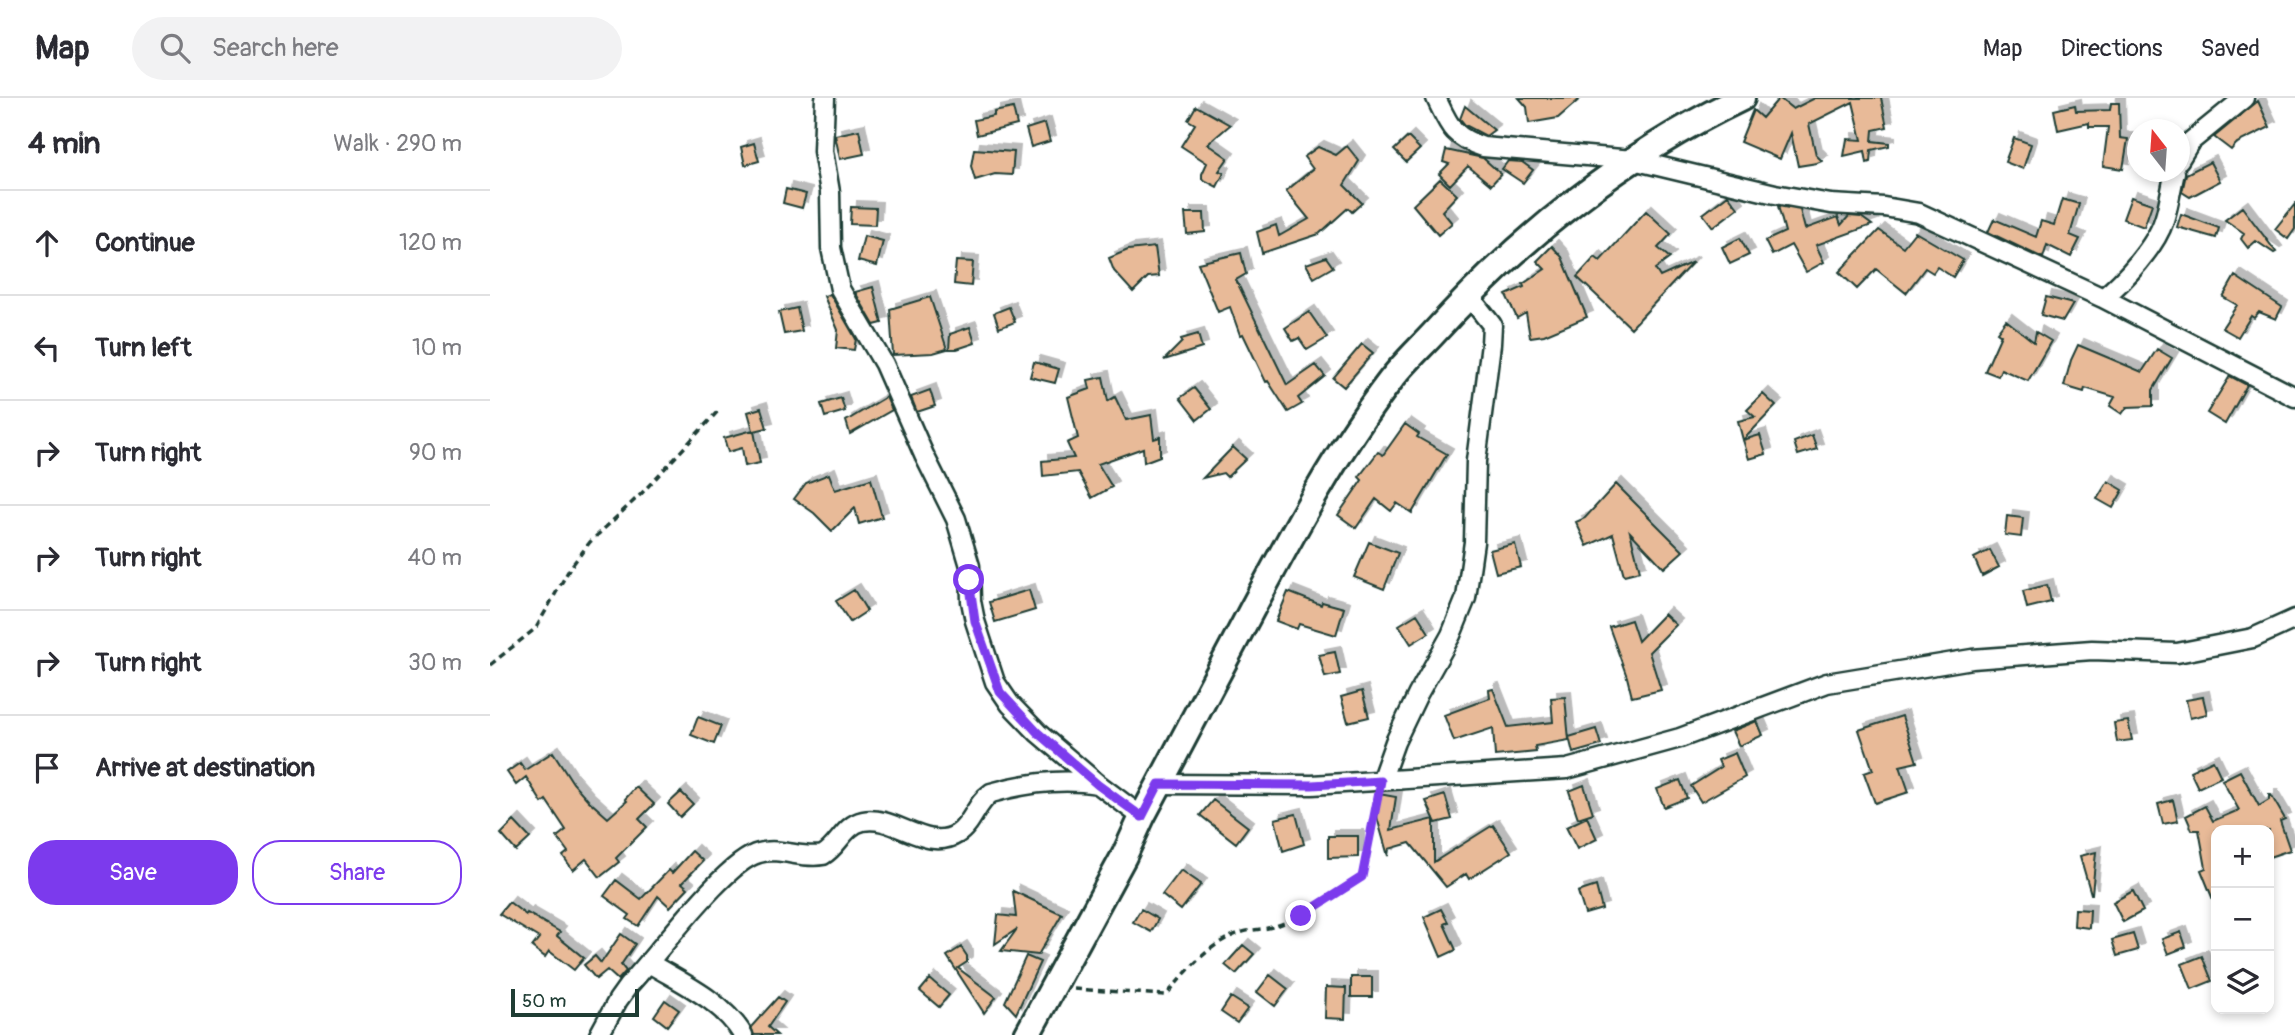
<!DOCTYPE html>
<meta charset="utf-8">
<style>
:root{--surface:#fff;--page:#f2f2f3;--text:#2b2b33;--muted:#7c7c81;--line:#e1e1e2;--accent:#7c3aed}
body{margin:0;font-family:Pangolin,sans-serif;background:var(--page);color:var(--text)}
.controls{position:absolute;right:21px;bottom:21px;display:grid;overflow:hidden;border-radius:14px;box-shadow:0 4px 10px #0003}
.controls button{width:63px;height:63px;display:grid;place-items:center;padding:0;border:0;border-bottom:2px solid var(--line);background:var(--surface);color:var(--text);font:35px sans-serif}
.compass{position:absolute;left:1637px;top:21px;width:63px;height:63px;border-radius:50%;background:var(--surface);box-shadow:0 4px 10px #0003;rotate:343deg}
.scale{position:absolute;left:21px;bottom:18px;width:128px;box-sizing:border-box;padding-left:7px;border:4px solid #1f3d34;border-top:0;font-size:19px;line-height:24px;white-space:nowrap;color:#1f3d34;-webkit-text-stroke:5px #fff;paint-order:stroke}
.stop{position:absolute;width:21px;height:21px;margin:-16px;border:5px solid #7c3aed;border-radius:50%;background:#fff}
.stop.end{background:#7c3aed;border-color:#fff;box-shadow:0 2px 7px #0008}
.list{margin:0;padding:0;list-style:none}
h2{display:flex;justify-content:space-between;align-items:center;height:91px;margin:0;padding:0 28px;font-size:30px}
h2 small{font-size:23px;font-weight:400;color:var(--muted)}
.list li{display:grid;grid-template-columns:46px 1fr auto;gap:21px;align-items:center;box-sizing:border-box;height:105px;padding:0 28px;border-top:2px solid var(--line)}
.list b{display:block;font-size:26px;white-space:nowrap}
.list em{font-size:23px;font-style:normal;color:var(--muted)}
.actions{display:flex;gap:14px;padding:21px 28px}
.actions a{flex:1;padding:16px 0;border:2px solid var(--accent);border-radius:28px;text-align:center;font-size:24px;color:var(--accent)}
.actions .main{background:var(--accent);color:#fff}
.icon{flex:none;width:38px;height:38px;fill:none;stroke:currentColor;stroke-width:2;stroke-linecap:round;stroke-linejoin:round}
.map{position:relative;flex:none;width:1805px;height:937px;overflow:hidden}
header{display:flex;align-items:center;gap:42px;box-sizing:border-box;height:98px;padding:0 35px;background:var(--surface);border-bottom:2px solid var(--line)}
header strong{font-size:33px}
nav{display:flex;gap:38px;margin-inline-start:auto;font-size:24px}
.search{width:490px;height:63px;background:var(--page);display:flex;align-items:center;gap:18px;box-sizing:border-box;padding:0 24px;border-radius:38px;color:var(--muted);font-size:26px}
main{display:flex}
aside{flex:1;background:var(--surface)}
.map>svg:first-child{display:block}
.building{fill:#e8ba98;stroke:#1f3d34;stroke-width:2;filter:url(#shadow)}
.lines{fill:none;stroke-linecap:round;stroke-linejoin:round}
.minor-casing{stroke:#1f3d34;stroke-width:23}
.secondary-casing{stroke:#1f3d34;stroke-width:30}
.path{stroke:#1f3d34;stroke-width:3.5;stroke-dasharray:7 5;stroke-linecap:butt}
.minor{stroke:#fff;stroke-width:18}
.secondary{stroke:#fff;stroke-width:24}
.route{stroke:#7c3aed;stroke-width:9}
</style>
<header>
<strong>Map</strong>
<div class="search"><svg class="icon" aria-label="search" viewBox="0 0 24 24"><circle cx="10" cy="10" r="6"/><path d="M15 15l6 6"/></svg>Search here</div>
<nav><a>Map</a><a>Directions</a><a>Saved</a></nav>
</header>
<main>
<aside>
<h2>4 min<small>Walk · 290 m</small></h2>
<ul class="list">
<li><svg class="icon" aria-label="ahead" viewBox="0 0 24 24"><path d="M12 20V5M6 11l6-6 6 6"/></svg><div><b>Continue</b></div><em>120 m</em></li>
<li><svg class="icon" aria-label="left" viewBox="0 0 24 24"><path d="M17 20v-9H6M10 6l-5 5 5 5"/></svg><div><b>Turn left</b></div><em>10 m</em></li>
<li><svg class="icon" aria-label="right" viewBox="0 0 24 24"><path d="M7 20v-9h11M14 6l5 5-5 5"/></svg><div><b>Turn right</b></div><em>90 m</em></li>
<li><svg class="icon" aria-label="right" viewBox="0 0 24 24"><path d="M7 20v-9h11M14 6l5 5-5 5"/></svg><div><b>Turn right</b></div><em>40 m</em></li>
<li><svg class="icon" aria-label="right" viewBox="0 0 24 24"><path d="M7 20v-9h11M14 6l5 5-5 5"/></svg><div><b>Turn right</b></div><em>30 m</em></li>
<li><svg class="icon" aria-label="arrive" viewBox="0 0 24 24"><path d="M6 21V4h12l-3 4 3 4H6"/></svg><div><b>Arrive at destination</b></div></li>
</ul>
<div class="actions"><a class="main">Save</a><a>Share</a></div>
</aside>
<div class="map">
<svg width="1805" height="937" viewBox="0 0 1805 937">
<defs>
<filter id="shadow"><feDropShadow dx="6" dy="-6" stdDeviation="0" flood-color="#0004"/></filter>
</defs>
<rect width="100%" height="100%" fill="#fff"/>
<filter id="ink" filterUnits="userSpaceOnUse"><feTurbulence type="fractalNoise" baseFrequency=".0143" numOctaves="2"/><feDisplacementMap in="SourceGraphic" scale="14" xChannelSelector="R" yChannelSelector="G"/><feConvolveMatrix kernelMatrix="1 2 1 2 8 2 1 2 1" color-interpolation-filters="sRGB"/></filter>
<g filter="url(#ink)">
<path class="building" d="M1029 0H1091L1068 20 1039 25 1037 9Z
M1289 0 1303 11 1325 0H1391L1397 29 1383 32 1382 43 1399 45V48L1381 52 1380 64 1377 65 1375 53 1354 58 1357 41 1372 42 1363 4 1319 26 1326 57 1332 63 1327 65 1308 68 1301 35 1290 61 1250 44 1263 12 1272 20Z
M1768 3 1780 29 1747 45 1741 52 1724 39Z
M1621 5H1629L1630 40 1638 41 1633 71 1613 68 1618 29H1599V25L1568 32 1564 12 1585 7 1586 13 1620 12Z
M706 8 740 27 718 46 738 60 729 73 734 75 727 89 712 81V76L717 65 691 48 705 26 698 22Z
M975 8 1004 32 996 38 975 27 970 21Z
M523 10 527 27 487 37 484 22 504 18V14Z
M555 25 560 43 541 49 536 31Z
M369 32 374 56 350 61 345 37Z
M918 39 930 51 916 64 904 52Z
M1524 40 1541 46 1533 71 1515 64Z
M264 45 269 63 255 67 251 49Z
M857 48 869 63 854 87 872 105 862 114 858 110 829 136 772 155 767 134 786 127 789 138 819 121 796 93 823 71 814 59 828 49 846 57Z
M484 51 524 54 522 77 505 76 485 82 481 68Z
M956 52 993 60 1011 76 1001 87 978 68 960 87 949 76 959 66 953 64Z
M1018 63 1032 64 1043 72 1033 85 1012 71Z
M1720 64 1730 83 1700 99 1692 94 1696 76Z
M950 81 967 97 952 113 962 125 948 137 923 107Z
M296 91 316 96 312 110 293 105Z
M1238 97 1248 110 1223 129 1213 116Z
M1641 99 1662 106 1654 129 1633 121Z
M1572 101 1589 106 1580 137 1590 141 1581 159 1557 147 1553 160 1498 134 1504 121 1546 139 1551 123 1564 127Z
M1805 106V131L1798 141 1785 131Z
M1288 108 1310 112 1315 131 1348 119 1351 127 1359 118 1371 119 1382 127 1326 147 1334 164 1316 174 1301 147 1282 157 1275 143 1295 134Z
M361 109 386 110 385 127 360 126Z
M1752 109 1786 154 1784 155 1766 143 1758 150 1751 141 1754 135 1735 122Z
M1156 113 1181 136 1168 150 1180 160 1165 171 1170 179 1203 164 1141 230 1087 179 1105 159 1110 163Z
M695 115H714L715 134 697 136Z
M1691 116 1729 130 1726 140 1687 129Z
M1389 132 1413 149 1425 134 1473 162 1463 179 1447 169 1443 175 1435 170 1416 195 1386 171 1367 191 1349 174Z
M374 138 393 143 387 168 368 163Z
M1250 140 1259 157 1240 166 1232 149Z
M1062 148 1072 159 1097 219 1054 237 1040 239 1036 215 1027 220 1016 197 1034 189 1033 186 1055 171 1047 163Z
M665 149 669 178 658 179 643 194 624 173 619 160 638 152Z
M751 155 756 176 746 182 797 287 826 267 835 278 808 300 812 306 798 314 778 283 776 284 753 236 750 237 740 209 728 214 708 165Z
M836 159 843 169 824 180 816 166Z
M466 163 483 164 481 188 464 186Z
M1745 178 1792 209 1786 221 1769 214 1764 220 1761 218 1748 239 1732 230 1747 207 1733 199Z
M383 189 392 225 384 227 365 194Z
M340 196 366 241 364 252 346 250 348 232 334 198Z
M440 199 457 251 443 255 403 257 400 211Z
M1556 199 1583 206 1573 223 1551 217Z
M519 209 525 224 509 230 504 215Z
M307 210 312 233 294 236 289 214Z
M819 214 837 240 817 252 809 240 803 243 795 230Z
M1516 222 1544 244 1546 234 1561 243 1538 283 1511 271 1508 278 1495 273 1511 237 1507 234Z
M480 229 485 245 467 251H459L460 236Z
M708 236 712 250 674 262 692 244 691 241Z
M872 246 883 255 854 289 843 280Z
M1588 247 1652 274 1667 251 1682 260 1663 292V308L1637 309 1632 316 1620 308 1625 299 1595 290 1594 294 1574 288 1581 262Z
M544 264 569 271 565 285 540 279Z
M1740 278 1757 287 1735 326 1717 315Z
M613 279 618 303 625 299 636 322 661 317 664 341 670 339V358L654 364 653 350 608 366 622 389 602 400 588 374 553 378 552 363 584 360 577 345 588 340 578 299 600 291 598 282Z
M704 290 721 311 707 322 690 300Z
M440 292 445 308 427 314 421 299Z
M1273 296 1286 308 1253 342 1248 323 1265 319 1257 312Z
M396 299 402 312 360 336 356 323Z
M351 300 355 313 335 319 331 306Z
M271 310 277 330 264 333 270 365 255 368 252 350 238 354 234 340 263 332 258 314Z
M915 326 929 336 927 339 957 356 922 415 907 405 901 413 886 401 866 430 848 417 872 382 869 379 888 354 893 357Z
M1270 337 1276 356 1259 361 1253 342Z
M1322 337 1327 351 1308 357 1304 344Z
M743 349 756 361 737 379 733 375 713 380Z
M339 376 345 392 381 381 392 419 369 426 365 410 342 433 324 415 304 401 316 385Z
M1618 383 1633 392 1623 410 1607 401Z
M1126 386 1193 453 1174 470 1140 434 1150 473 1134 477 1123 436 1097 448 1086 424 1095 420Z
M1517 418 1533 420 1531 439 1515 437Z
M879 444 908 455 894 491 864 479Z
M1025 446 1031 469 1006 475 1000 452Z
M1500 452 1509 469 1492 478 1484 460Z
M1557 487 1561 504 1537 510 1533 493Z
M364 492 377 513 360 524 346 503Z
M539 492 545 512 505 524 499 504Z
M798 494 831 507 832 504 854 510 846 537 809 526 807 531 786 523Z
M927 516 939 535 921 546 909 527Z
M1174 516 1186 527 1159 554 1171 592 1142 599 1137 579 1119 529 1141 522 1148 543Z
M845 554 850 576 835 579 829 557Z
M1003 591 1018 629 1063 624 1061 600 1075 599 1079 642 1045 648 1046 654 1005 658 1003 630 964 643 954 617 1000 600 999 592Z
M872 593 879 619 858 624 851 599Z
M1713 599 1717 616 1700 620 1696 602Z
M1412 618 1427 664 1410 668 1419 694 1385 705 1374 675 1383 672 1369 632Z
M208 619 231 628 224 646 201 637Z
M1267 623 1273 637 1249 648 1242 633Z
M1638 623 1642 642 1627 644 1624 625Z
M1106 631 1111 647 1083 655 1079 639Z
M63 654 83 685 98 702 118 720 137 703 135 701 146 689 164 706 149 721 157 729 126 760 129 764 110 779 96 761 83 772 73 758 78 754 67 739 76 732 56 702 52 705 36 679 26 687 17 674 30 665 35 672Z
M1245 655 1255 679 1211 704 1201 688 1231 669 1228 662Z
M1723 662 1731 679 1708 690 1700 673Z
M1750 673 1769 708 1779 702V697H1781L1795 721 1790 723 1800 752 1779 759V732H1726V809L1711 772 1716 770 1709 732H1702L1696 718 1715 708 1723 723 1749 712 1732 682Z
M1190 682 1197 700 1174 709 1167 691Z
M1094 687 1103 715 1088 720 1079 693Z
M191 694 203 706 190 719 178 706Z
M889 696 906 699 901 732 944 721V764L1003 727 1021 754 979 781 976 776 956 789 920 745 899 751 898 758 886 716Z
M955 697 962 721 946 725 936 703Z
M723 702 758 729 746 745 710 717Z
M1683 702 1688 723 1673 726 1668 706Z
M806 716 814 746 793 753 785 721Z
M1097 719 1107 741 1087 751 1076 729Z
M24 723 40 740 26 753 11 736Z
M838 738H868V759L838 760Z
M202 753 213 763 192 785 198 790 180 809 168 798 148 828 137 821 140 817 114 798 126 782 151 801 179 772 182 775Z
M1606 754 1602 796H1601L1590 758Z
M691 772 711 786 691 812 672 797Z
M1106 788 1112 811 1095 816 1088 794Z
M523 793 572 816 548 857 511 853 527 831 505 846 508 817 526 819Z
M1643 793 1653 813 1633 824 1623 804Z
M19 804 36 817 37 815 70 834 67 838 94 860 84 872 59 853 55 859 42 849 49 840 9 816Z
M651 811 668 821 661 834 643 824Z
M951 811 958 824 954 826 966 852 951 859 934 819Z
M1585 811 1600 812 1599 830 1584 828Z
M1691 834 1696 849 1678 856 1672 841Z
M131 836 145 846 131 867 136 873 128 882 117 872 106 881 94 867 105 858 111 865Z
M1643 836 1648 852 1627 858 1622 842Z
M753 847 764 856 746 876 735 867Z
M471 849 477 858V864L468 870 506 899 494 915 457 858Z
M536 858 550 864 526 916 515 904Z
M1712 858 1722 883 1702 891 1692 866Z
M780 877 798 891 785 908 767 894Z
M861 879H882V899H861Z
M440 881 459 897 449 909 430 893Z
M836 889 856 890 855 921 835 920Z
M288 899 295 904 278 929 287 937H264L261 929Z
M741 899 758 910 747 925 731 914Z
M175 902 189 912 177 928 164 918Z"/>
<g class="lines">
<g class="minor-casing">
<path id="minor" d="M335 0 333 53 340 94 341 150 350 191 394 266 434 357 466 421 480 468 481 503 485 523 505 584 520 606 548 635 608 686 652 719
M946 0C959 27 962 39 993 49L1143 62 1285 96 1341 106 1394 109 1429 115 1613 200 1805 299
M1689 62 1700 44 1754 0
M1613 200C1634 183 1666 148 1674 122 1679 107 1681 90 1685 74
M891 683 905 644 928 596 961 537 976 500 984 444 986 363 1001 246 1002 227 987 208 976 199
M669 686 822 687 1077 671 1190 640 1337 585 1482 561 1602 552 1687 555 1763 540 1805 521
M159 865C192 885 233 903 253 937
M109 937 128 902 138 888C166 859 235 763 269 755 290 749 311 761 333 757 348 749 354 727 373 723 403 716 437 755 467 736 482 727 486 705 501 695 536 685 572 680 608 686"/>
</g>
<g class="secondary-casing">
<path id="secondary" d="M537 937 634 758 652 719C688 650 725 582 761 513 802 436 847 352 900 283 913 266 929 251 943 236 1030 139 1135 56 1252 0"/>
</g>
<path class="path" d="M0 567 46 530 80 470 100 444 151 396 229 312
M584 891 676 897C697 874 718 845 750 835 760 831 772 832 782 829 810 821 825 807 849 793 857 788 865 785 872 779L888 699"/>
<use href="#minor" class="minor"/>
<use href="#secondary" class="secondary"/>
</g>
</g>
<g class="lines" filter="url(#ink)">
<path class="route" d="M479 482 485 523 510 594 548 635 608 687 652 719 669 686 822 687 891 683 872 779 811 818"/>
</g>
</svg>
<div class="controls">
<button>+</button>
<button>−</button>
<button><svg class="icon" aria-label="layers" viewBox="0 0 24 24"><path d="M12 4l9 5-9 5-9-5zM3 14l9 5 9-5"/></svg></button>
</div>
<svg class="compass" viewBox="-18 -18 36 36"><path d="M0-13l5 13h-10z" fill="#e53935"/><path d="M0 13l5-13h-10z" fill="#7c7c81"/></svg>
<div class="scale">50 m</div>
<div class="stop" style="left:479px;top:482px"></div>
<div class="stop end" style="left:811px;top:818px"></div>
</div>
</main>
